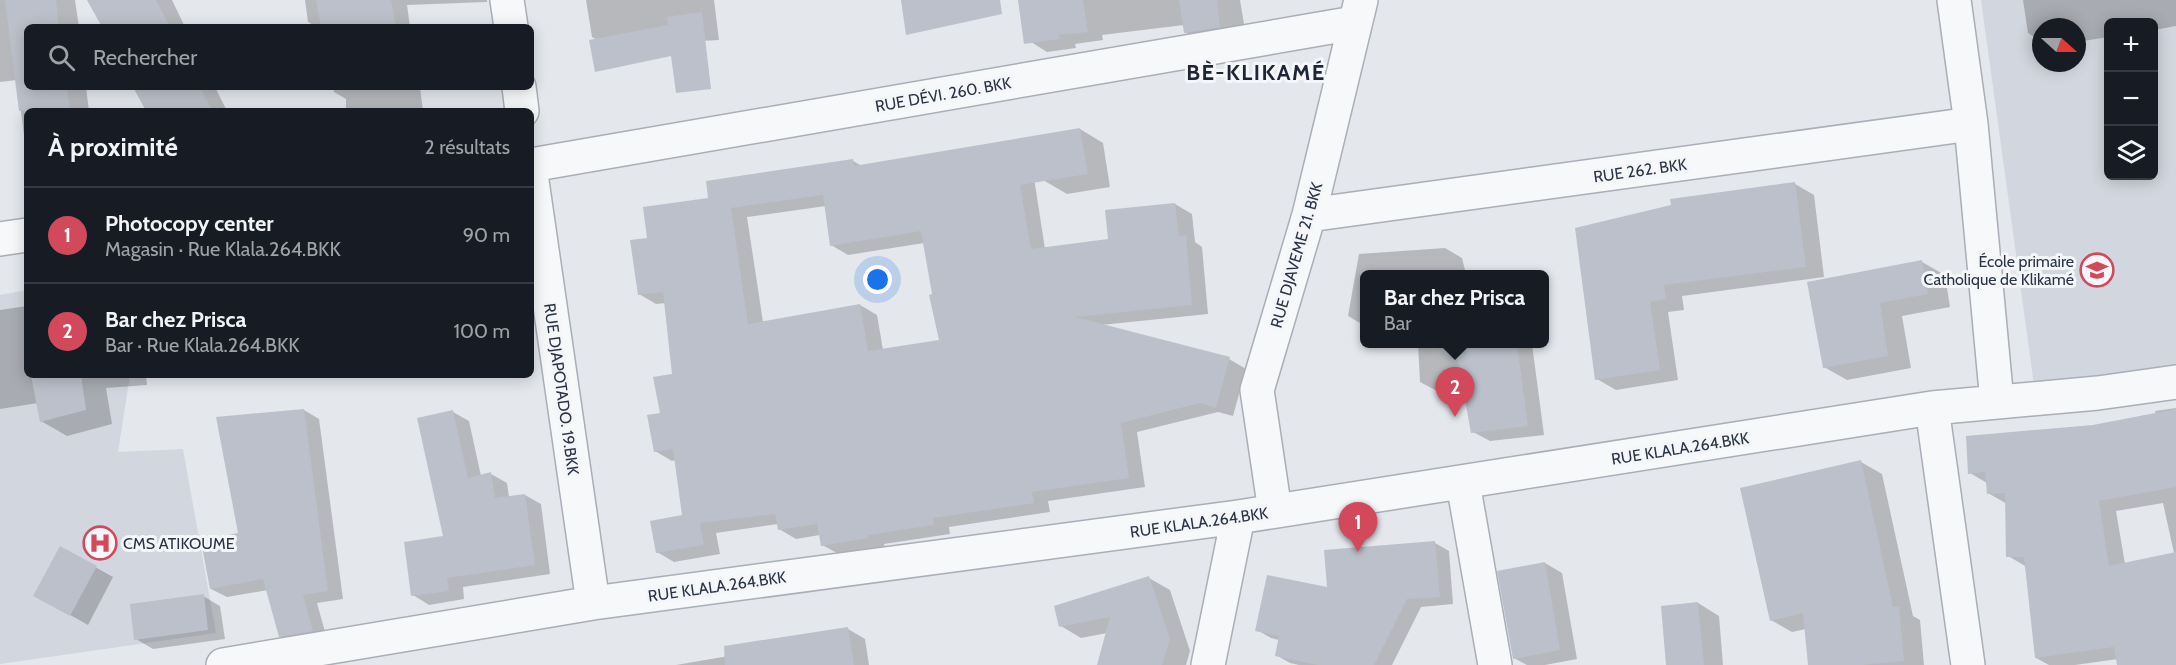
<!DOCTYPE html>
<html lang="fr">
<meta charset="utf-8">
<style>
:root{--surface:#171b24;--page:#242831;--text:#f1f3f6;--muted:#9ea1a6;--line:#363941;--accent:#d1495b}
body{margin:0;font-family:Cabin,sans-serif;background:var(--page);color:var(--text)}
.controls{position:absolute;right:18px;top:18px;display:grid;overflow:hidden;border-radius:9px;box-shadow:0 3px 15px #0003}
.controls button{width:54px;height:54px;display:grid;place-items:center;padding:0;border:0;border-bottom:2px solid var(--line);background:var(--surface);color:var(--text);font:30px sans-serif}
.compass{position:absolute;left:2032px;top:18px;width:54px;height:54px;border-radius:50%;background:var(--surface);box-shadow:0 3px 15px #0003;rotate:111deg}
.you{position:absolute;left:878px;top:280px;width:21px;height:21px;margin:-15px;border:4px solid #fff;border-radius:50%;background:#1a73e8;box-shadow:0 0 0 9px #1a73e833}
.badge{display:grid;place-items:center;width:39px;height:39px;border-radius:50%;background:var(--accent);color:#fff;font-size:20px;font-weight:700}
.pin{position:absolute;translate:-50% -50px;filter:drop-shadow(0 2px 3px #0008)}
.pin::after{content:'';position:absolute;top:32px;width:21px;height:18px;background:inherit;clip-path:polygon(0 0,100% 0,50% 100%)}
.popup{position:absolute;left:1360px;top:270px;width:189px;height:78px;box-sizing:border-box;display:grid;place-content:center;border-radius:9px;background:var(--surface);filter:drop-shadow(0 2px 4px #0005);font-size:20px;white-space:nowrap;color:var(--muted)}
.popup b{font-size:22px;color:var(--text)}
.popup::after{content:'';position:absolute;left:50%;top:100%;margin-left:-12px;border:12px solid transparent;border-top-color:var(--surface)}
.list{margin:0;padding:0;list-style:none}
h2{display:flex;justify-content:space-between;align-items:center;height:78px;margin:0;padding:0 24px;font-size:26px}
h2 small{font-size:20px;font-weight:400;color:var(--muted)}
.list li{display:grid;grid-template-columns:39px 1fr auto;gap:18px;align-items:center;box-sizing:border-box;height:96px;padding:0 24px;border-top:2px solid var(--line)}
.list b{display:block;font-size:22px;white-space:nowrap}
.list p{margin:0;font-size:20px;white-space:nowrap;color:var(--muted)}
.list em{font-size:20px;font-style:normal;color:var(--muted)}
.icon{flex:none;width:33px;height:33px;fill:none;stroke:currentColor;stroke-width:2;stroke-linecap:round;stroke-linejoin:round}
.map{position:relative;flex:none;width:2176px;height:665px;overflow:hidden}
.search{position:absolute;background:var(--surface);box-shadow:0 3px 15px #0003;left:24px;top:24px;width:510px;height:66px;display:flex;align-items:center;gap:15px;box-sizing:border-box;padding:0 21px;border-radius:9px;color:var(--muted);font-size:22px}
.panel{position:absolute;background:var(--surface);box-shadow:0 3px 15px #0003;left:24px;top:108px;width:510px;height:270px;border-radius:9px}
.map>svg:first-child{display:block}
.built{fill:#d2d6de;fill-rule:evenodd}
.shadow{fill:#0003;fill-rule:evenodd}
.building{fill:#bbc0ca;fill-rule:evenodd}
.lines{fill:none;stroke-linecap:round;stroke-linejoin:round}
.minor-casing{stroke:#a9aeb7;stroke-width:36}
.minor{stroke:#f7f8fa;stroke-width:33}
.labels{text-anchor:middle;stroke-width:6;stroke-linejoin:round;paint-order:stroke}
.street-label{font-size:16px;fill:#2b3445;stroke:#f4f6f9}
.poi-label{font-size:16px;fill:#2b3445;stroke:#f4f6f9;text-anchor:end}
.district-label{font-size:22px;font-weight:bold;letter-spacing:1.5px;fill:#1d2536;stroke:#f4f6f9}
</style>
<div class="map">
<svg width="2176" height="665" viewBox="0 0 2176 665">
<rect width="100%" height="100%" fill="#e4e7ec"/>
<path class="built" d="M1981 0H2176V365L2034 385ZM2108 22H2154V176H2108ZM2041 27H2077V63H2041Z
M27 290V375H130L118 452 183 449 216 633 0 664V295Z"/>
<path class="shadow" d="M0 0H75L79 27H27V87H86L89 111H27V159L17 80 0 82Z
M109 0H172L185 27H103Z
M305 0H487V2L407 5 410 27H317L308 22Z
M586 0H714L719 40 607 46 592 37Z
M1027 0H1240L1245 30 1201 42 1185 32 1184 25 1102 35 1103 40 1075 44 1076 48 1047 52 1031 42Z
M2023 0H2176V26L2154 30V22H2108V37L2077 42V27H2041V41L2028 33Z
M135 87H215L227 111H147Z
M333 87H420L423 111H346V99L334 92Z
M1080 129 1103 143 1110 187 1067 194 1043 180Z
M853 161 862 166 1033 171 1045 249 1110 241 1175 204 1192 214 1195 242 1202 247 1208 314 1101 325 1229 359 1246 369 1233 416 1218 412 1137 432 1145 487 1048 501 1050 512 949 527 950 534 884 544 885 547 839 554 822 545 820 535 796 539 779 529 778 524 716 533 720 554 674 562 657 552 683 516 676 460 672 461 655 451 662 414 674 375 666 303 656 304 639 294 649 239 710 199ZM826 206 831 245 848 255 924 243 941 342 883 350 877 315 860 305 763 322 747 217Z
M1795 184 1814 195 1824 277 1682 296 1684 310 1668 312 1678 380 1616 390 1597 379 1576 230Z
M1445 248 1462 258 1466 274H1365V326L1348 316 1359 254Z
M1922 262 1945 275 1950 307 1902 316 1911 368 1847 380 1824 367 1809 283Z
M27 306V375H146L147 385 106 388 112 424 67 436 41 421 38 403 0 409V310Z
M1418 344H1532L1544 435 1490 441 1473 432 1465 388 1437 391 1420 382Z
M2176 408V665H2119L2118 659 2075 665H2049L2036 658 2027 567 2008 556 2007 504 1988 493 1987 483 1970 473 2093 426 2156 415 2155 411ZM2163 503 2174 553 2125 564 2116 511Z
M304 410 319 419 343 599 317 603 327 639 296 645 280 636 268 590 227 597 211 589Z
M453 412 469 421 481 476 491 474 507 483 509 497 525 495 541 504 550 574 463 587 464 599 429 605 413 595 445 537Z
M1861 462 1882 474 1913 616 1920 620 1924 665H1809L1806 629 1792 632 1771 620Z
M1435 543 1449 551 1453 604 1421 607 1392 665H1299L1290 663 1276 655 1279 640 1271 638 1257 630 1328 589Z
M61 548 113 577 88 625 35 595Z
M1545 563 1562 573 1577 659 1545 665H1527L1514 658Z
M1149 578 1170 590 1190 651 1186 665H1098L1107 633 1081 638 1061 626Z
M203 596 220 606 225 639 153 649 136 639Z
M1698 603 1719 616 1723 665H1668Z
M848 629 865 639 869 665H676L740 654Z"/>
<path class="building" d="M5 0H56L59 27H27V87H67L70 111H19Z
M87 0H156L170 27H102Z
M316 0H391L396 27H321Z
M901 0H1000L1002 14 906 35Z
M1018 0H1083L1088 32 1059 35 1060 39 1024 44Z
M1179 0H1217L1220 27 1184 33Z
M702 12 711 89 676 93 671 56 595 72 589 40 668 25 667 17Z
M133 87H200L212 111H146Z
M1080 128 1088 174 1020 185 1031 249 1108 239 1105 210 1175 203 1179 236 1186 235 1192 305 1075 317 1230 357 1216 408 1200 403 1121 423 1129 478 1032 492 1034 503 933 518 934 525 868 535V538L821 546 817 524 778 530 775 514 700 523 704 545 656 553 650 521 682 515 673 449 654 452 647 415 660 413 653 377 672 374 663 292 638 295 630 240 647 238 643 207 708 198 706 181 853 159 854 166ZM823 195 830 246 921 231 932 294 929 295 939 340 868 351 860 304 748 324 731 208Z
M1795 182 1806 267 1664 285 1666 299 1650 302 1660 370 1595 380 1575 228 1671 205 1670 199Z
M1922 260 1928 294 1880 303 1888 356 1823 368 1807 282Z
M1465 344H1517L1528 426 1471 433 1457 355 1467 354Z
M31 375H81L86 410 40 422Z
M304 409 328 591 303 595 313 631 279 637 263 579 210 589 201 541 238 533 216 417Z
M2176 409V487L2099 501 2109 566 2176 552V665H2117L2114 647 2035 658 2024 557H2006L2005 493 1987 494 1985 472 1968 474 1966 436 2093 425Z
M453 410 468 478 491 472 495 498 525 494 535 565 447 578 449 591 411 596 404 542 443 536 417 418Z
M1861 460 1893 607 1899 606 1904 661 1862 665H1808L1803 613 1770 621 1740 488Z
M1435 541 1440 597 1407 599 1374 665H1318L1275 656 1279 636 1255 631 1267 575 1327 587 1324 550Z
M60 546 97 566 70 616 33 596Z
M1545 562 1560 650 1513 659 1497 571Z
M1149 576 1170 639 1162 665H1097L1110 617 1059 627 1054 606Z
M204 594 208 630 134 640 130 604Z
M1698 602 1704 665H1666L1661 606Z
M848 627 854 665H725L724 646Z"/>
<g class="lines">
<g class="minor-casing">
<path id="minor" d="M507 0 511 27
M1954 0 1971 124 1997 402
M519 87 522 111
M531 165 1354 23
M531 174 593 603
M1309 215 1971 124
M0 239 27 235
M1932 408 1968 665
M1463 483 1495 665
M1275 511 1257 390 1309 215 1361 0
M223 665 593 603 1238 517 1932 408 2098 393 2176 382
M1208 665 1238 517"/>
</g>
<use href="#minor" class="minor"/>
</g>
<defs>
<g id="school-ring" transform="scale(1.725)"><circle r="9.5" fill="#f4f6f9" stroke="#d1495b" stroke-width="1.5"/><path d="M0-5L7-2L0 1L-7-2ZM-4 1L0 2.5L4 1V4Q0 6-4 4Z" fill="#d1495b"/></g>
<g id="hospital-ring" transform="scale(1.725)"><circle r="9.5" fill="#f4f6f9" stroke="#d1495b" stroke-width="1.5"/><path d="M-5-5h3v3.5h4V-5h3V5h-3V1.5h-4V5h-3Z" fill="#d1495b"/></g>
</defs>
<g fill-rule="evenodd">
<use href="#school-ring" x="2097" y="270"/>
<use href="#hospital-ring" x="100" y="543"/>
</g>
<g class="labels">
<g class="street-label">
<text transform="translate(943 94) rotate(-10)" y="6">RUE DÉVI. 260. BKK</text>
<text transform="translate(1640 170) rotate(-8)" y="6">RUE 262. BKK</text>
<text transform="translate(1296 255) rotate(-74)" y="6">RUE DJAVEME 21. BKK</text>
<text transform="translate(562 389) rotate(82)" y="6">RUE DJAPOTADO. 19.BKK</text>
<text transform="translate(1680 448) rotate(-9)" y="6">RUE KLALA.264.BKK</text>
<text transform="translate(1199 522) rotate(-8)" y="6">RUE KLALA.264.BKK</text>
<text transform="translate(717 586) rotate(-8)" y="6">RUE KLALA.264.BKK</text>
</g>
<g class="poi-label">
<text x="2074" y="267">École primaire<tspan x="2074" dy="18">Catholique de Klikamé</tspan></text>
<text x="123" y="549" text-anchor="start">CMS ATIKOUME</text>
</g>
<g class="district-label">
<text x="1256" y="80">BÈ-KLIKAMÉ</text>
</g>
</g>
</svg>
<div class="controls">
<button>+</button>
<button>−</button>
<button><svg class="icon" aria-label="layers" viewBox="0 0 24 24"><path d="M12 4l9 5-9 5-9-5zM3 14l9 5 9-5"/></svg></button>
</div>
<svg class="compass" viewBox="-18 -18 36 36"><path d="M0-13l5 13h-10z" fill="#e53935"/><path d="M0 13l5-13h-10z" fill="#9ea1a6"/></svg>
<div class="you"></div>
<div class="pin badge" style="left:1358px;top:552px">1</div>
<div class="pin badge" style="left:1455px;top:417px">2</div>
<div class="popup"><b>Bar chez Prisca</b>Bar</div>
<div class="search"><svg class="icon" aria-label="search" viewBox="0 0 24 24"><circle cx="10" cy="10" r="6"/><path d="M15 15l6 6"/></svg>Rechercher</div>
<section class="panel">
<h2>À proximité<small>2 résultats</small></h2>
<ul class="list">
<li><span class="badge">1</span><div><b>Photocopy center</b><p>Magasin · Rue Klala.264.BKK</p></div><em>90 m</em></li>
<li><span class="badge">2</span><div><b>Bar chez Prisca</b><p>Bar · Rue Klala.264.BKK</p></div><em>100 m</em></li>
</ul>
</section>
</div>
